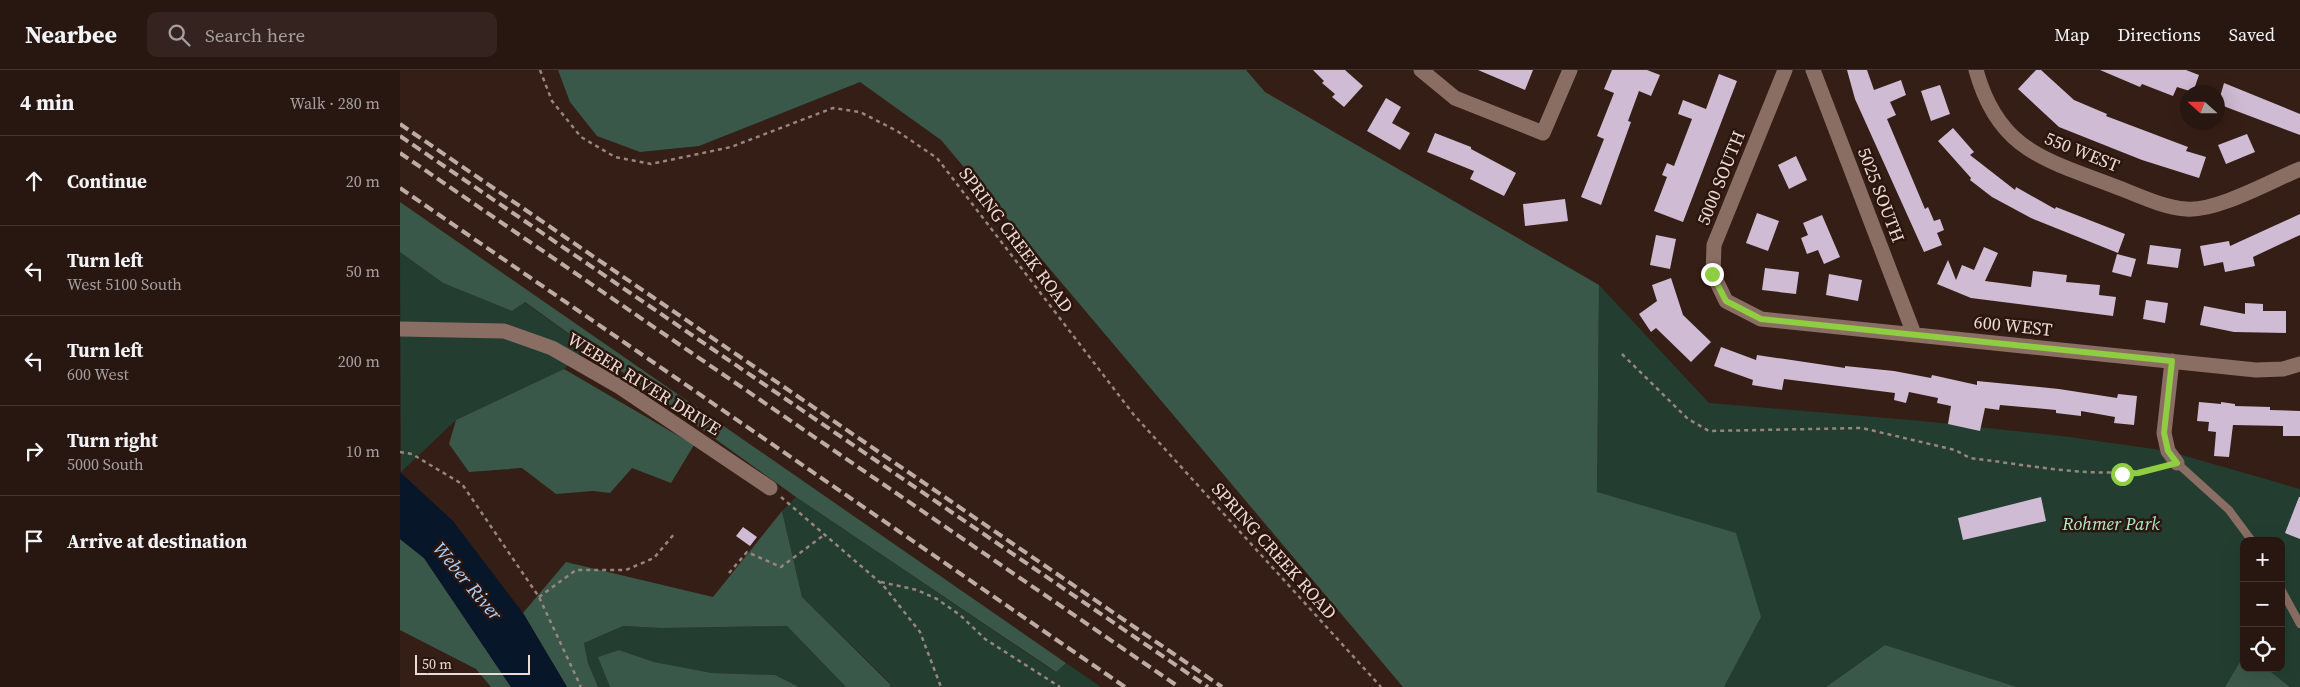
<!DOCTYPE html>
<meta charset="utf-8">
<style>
:root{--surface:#281610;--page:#34231e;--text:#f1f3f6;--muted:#a59f9f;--line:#443530}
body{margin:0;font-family:"Source Serif 4",serif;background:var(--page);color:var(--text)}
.controls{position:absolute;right:15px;bottom:15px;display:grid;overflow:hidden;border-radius:10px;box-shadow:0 5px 20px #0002}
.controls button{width:45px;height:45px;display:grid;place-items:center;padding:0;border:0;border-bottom:1px solid var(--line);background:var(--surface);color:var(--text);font:25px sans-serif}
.compass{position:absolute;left:1780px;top:15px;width:45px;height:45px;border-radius:50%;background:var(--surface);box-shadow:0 5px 20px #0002;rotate:291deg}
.scale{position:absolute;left:15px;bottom:12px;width:115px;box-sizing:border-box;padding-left:5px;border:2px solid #ebdbd5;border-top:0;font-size:14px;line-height:18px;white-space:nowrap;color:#ebdbd5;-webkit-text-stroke:4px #2b150c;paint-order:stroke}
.stop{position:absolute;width:15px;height:15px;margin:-11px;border:4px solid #8fcd41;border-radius:50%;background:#fff}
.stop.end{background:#8fcd41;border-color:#fff;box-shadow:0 1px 5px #0008}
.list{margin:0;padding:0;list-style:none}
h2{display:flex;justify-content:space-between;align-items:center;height:65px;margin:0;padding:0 20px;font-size:21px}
h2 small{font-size:16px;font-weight:400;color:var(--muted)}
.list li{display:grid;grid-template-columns:32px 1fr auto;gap:15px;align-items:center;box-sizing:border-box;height:90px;padding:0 20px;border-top:1px solid var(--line)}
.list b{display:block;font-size:19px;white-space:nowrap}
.list p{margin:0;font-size:16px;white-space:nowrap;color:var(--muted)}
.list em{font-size:16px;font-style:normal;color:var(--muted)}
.icon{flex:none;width:28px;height:28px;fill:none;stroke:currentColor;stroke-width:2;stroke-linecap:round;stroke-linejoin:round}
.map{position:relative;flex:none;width:1900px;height:617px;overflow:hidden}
header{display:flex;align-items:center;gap:30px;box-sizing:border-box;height:70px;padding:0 25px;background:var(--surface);border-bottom:1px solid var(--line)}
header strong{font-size:24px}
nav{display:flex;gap:28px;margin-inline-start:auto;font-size:18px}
.search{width:350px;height:45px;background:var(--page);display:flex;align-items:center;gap:12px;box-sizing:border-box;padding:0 18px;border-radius:10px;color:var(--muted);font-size:19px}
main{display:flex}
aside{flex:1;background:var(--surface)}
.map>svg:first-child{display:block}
.green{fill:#233e31}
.forest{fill:#3a5849}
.water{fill:#071729}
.building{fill:#cfbbd3}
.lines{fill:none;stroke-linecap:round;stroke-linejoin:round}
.path{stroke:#98857e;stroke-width:2.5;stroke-dasharray:4 4;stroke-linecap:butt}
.lane{stroke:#8a6e63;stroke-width:8}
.street{stroke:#8a6e63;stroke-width:15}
.rail{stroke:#bdaca5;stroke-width:4;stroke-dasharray:10 5;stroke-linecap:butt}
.route{stroke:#8fcd41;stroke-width:6}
.labels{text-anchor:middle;stroke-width:5;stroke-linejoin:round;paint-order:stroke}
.street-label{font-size:18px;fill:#ebdbd5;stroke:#2b150c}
.park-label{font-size:18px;font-style:italic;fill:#b0ebcd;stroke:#2b150c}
.water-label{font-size:19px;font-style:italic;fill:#add2fe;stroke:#2b150c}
</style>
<header>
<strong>Nearbee</strong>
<div class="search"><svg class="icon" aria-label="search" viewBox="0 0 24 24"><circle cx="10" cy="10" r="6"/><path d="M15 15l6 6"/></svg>Search here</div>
<nav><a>Map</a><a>Directions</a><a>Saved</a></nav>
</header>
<main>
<aside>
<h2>4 min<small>Walk · 280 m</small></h2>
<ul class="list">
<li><svg class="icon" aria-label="ahead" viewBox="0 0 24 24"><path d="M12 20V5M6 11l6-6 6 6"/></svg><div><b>Continue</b></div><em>20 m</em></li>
<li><svg class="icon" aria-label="left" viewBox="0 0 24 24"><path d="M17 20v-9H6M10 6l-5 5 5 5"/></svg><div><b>Turn left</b><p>West 5100 South</p></div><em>50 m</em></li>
<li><svg class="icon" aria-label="left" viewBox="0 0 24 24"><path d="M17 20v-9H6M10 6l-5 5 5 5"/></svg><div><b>Turn left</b><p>600 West</p></div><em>200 m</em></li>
<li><svg class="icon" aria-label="right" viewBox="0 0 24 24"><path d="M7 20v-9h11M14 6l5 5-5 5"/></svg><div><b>Turn right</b><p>5000 South</p></div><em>10 m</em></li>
<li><svg class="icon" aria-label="arrive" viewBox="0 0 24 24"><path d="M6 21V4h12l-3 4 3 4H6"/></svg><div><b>Arrive at destination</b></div></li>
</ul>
</aside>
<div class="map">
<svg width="1900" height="617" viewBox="0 0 1900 617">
<rect width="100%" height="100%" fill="#351e15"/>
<path class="green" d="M0 182 43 213 112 241 124 232 187 277 164 299 56 350 1 402Z
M1199 215 1309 333 1522 351 1662 366 1768 381 1900 419V617H1890L1866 598H1881V471H1844V588L1825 617H1617L1485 575 1426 617H1324L1361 547 1197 422Z
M396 427 655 602 666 593 701 617H490V613L402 527 382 441Z
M223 556 261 558 387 556 446 617H399L375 605 312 603 254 592 219 580 199 587 210 617H198L188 593 184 573Z"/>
<path class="forest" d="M158 0H846L865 22 1199 215 1197 422 1336 463 1361 547 1324 617H1003L541 70 460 12 299 76 240 82 197 66 170 32Z
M0 132 666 593 656 602 396 427 125 232 112 241 43 213 0 182Z
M164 299 294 375 271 413 232 398 210 423 193 421 156 424 122 398 69 402 49 374 56 350Z
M382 441 402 527 490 614V617H446L387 556 261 558 223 556 184 573 188 593 198 617H167L123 543 166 492 313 527Z
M0 469 24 488 111 617H91L76 599 0 560Z
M1485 575 1617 617H1426Z
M219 580 254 592 312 603 375 605 399 617H210L198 587Z
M1843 587 1844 598H1866L1890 617H1825Z"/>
<path class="water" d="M0 402 53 451 123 543 167 617H111L24 488 0 469Z"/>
<path class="building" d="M913 0H945L963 16 944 37 932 27 935 24 922 13 924 11Z
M1078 0H1133L1125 20Z
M1212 0H1247L1260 5 1251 26 1239 21 1228 51 1231 52 1201 135 1181 127 1204 69 1197 66 1214 23 1204 19Z
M1447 0H1467L1474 20 1501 10 1506 25 1490 32 1496 45 1487 49 1525 139 1528 137 1534 151 1540 149 1544 160 1537 163 1542 175 1524 182 1455 29Z
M1636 0H1641L1674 30 1707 44 1706 46 1788 77 1786 81 1806 87 1799 108 1742 90 1659 57 1618 19Z
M1700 0H1786L1799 5 1793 22 1777 17 1773 26 1742 14 1740 17Z
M1319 4 1337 11 1283 152 1254 141 1267 107 1262 105 1267 93 1274 96 1292 49 1278 44 1283 30 1306 39Z
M1824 13 1900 44V65L1818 34Z
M1540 15 1550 44 1531 51 1521 21Z
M986 28 1001 37 992 53 1010 63 1000 80 967 61Z
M1553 58 1574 82 1570 85 1615 120 1616 117 1655 139 1656 137 1725 164 1718 183 1631 148 1592 127 1570 110 1571 108 1538 71Z
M1035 63 1071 77V79L1116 103 1104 126 1070 109 1074 101 1027 82Z
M1847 64 1855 82 1826 94 1818 75Z
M1396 86 1407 110 1389 119 1378 95Z
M1165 129 1168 151 1125 156 1123 134Z
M1357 143 1379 151 1368 181 1346 173Z
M1900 144V165L1853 187 1855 196 1825 202 1823 192 1804 196 1800 176 1829 171 1830 176Z
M1422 145 1440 187 1424 194 1418 180 1407 184 1401 168 1408 165 1403 153Z
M1256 165 1276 169 1270 199 1250 195Z
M1750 175 1781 179 1778 198 1747 194Z
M1584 177 1598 183 1585 211 1631 217 1633 201 1667 205 1666 212 1700 215 1699 225 1716 227 1713 246 1571 228 1537 214 1548 190 1556 210 1562 195 1574 200Z
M1717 184 1736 189 1731 207 1712 202Z
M1365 198 1399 202 1396 224 1362 220Z
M1429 204 1462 210 1458 231 1426 225Z
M1271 208 1283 245 1311 272 1291 292 1256 258 1251 262 1239 244 1257 231 1252 215Z
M1746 230 1768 233 1765 253 1743 249Z
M1845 233 1863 234V241H1886V263L1834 262 1800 255 1804 236 1845 244Z
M1321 277 1356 290 1357 285 1445 298V296L1494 301 1531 308 1532 305 1577 315V311L1659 319 1717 328 1718 324 1737 326 1734 355 1714 353 1715 347 1681 341V346L1656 343V340L1600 335 1599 340 1585 338 1580 361 1548 354 1551 336 1537 333 1538 328 1509 322 1506 333 1494 330 1495 323 1384 309 1382 320 1352 315 1353 310 1314 296Z
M1799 332 1821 334V332L1835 334V336L1870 337V340L1900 341V366H1883V356L1833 355 1829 387 1814 386 1816 362 1808 361 1809 352 1797 351Z
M1641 427 1646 451 1563 470 1558 448Z
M1899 427H1900V469L1885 463Z
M343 457 357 467 350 476 336 466Z"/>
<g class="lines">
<path class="path" d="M140 0 152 31 181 67 215 87 251 94 331 77 433 38 460 42 497 61 537 88 734 345 981 617
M1222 284 1288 349 1309 361 1462 358 1555 380 1570 388C1630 395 1702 411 1761 397
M0 382 12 384 62 414 139 527 181 617
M1718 412 1722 404
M381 427 483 515 520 562 541 617
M329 503 347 482 381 497 424 465
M481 512 517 520 537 529 560 545 585 569 660 617
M139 527 176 500H226L254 488 275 463"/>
<path class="lane" d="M1777 393 1829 440 1852 471
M1881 519 1900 554"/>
<path class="street" d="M1021 0 1055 28 1143 63 1170 0
M1385 0 1314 175 1313 204 1326 231 1361 249 1856 300 1883 299 1900 294
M1413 0 1514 264
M1576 0C1598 80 1644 89 1714 116 1736 124 1761 137 1786 139 1816 142 1871 111 1900 99
M0 259 104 261 152 278 220 317 370 418
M1772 291 1764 363 1768 381 1777 393"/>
<path class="rail" d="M0 54 822 617
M0 66 808 617
M0 83 779 617
M0 118 725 617"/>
</g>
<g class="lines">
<path class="route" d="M1312 204 1326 231 1361 249 1772 291 1764 363 1768 381 1777 393 1738 403 1722 404"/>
</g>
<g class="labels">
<g class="street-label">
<text transform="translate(1682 82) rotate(22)" y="6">550 WEST</text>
<text transform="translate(1321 108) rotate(-68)" y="6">5000 SOUTH</text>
<text transform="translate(1481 125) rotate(69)" y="6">5025 SOUTH</text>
<text transform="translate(616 170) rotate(53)" y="6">SPRING CREEK ROAD</text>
<text transform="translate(1613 256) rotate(6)" y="6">600 WEST</text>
<text transform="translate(244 314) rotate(32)" y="6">WEBER RIVER DRIVE</text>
<text transform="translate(874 481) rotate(48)" y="6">SPRING CREEK ROAD</text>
</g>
<g class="park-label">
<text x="1711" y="460">Rohmer Park</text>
</g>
<g class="water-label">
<text transform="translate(68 511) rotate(50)" y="7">Weber River</text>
</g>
</g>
</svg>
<div class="controls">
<button>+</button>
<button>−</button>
<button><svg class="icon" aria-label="locate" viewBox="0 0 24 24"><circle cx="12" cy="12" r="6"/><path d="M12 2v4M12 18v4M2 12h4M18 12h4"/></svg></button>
</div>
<svg class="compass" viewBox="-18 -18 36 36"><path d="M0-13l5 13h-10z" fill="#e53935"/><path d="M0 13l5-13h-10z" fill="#a59f9f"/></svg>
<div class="scale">50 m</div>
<div class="stop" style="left:1722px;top:404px"></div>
<div class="stop end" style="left:1312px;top:204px"></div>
</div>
</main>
